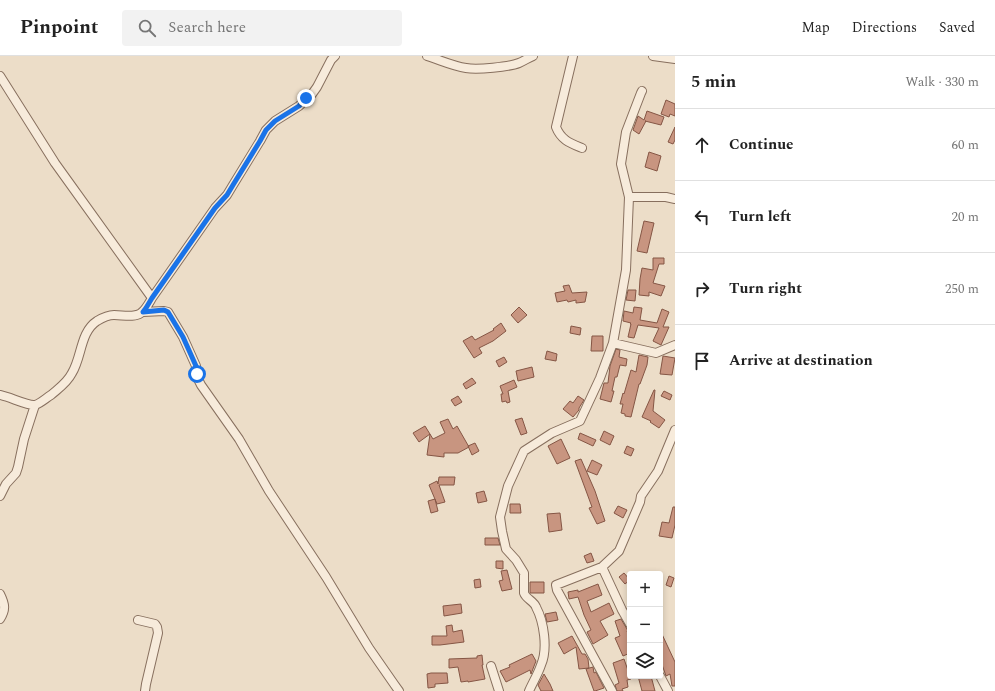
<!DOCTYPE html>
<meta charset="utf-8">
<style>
:root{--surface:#fff;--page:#f2f2f2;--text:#222;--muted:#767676;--line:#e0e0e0}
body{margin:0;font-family:Spectral,serif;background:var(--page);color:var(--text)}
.controls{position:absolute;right:12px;bottom:12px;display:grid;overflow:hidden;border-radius:4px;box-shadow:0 2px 6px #0003}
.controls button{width:36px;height:36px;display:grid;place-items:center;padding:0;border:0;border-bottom:1px solid var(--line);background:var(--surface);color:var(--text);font:20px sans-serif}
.stop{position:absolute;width:12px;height:12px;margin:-9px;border:3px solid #1a73e8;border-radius:50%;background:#fff}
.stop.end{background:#1a73e8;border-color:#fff;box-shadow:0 1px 4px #0008}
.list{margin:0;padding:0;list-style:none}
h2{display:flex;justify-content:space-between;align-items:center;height:52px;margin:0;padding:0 16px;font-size:17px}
h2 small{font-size:13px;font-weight:400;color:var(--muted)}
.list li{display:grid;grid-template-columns:26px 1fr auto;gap:12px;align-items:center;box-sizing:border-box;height:72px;padding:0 16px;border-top:1px solid var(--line)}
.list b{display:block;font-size:15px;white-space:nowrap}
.list em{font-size:13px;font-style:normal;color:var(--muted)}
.icon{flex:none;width:22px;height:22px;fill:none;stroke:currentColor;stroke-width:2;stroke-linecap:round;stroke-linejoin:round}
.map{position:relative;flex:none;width:675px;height:635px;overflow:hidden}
header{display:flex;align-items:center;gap:24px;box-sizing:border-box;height:56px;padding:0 20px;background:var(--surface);border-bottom:1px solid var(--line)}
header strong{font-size:19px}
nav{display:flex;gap:22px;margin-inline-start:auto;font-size:14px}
.search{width:280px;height:36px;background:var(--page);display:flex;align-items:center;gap:10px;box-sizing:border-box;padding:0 14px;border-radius:4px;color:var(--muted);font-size:15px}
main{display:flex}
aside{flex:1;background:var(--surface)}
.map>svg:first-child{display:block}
.building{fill:#c89580;stroke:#855645}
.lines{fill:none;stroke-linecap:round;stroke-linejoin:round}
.minor-casing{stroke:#876f5e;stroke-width:10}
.minor{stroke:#f7ebdb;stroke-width:8}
.route{stroke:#1a73e8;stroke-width:5}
</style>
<header>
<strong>Pinpoint</strong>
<div class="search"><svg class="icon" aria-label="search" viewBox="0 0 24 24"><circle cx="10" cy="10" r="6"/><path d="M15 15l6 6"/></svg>Search here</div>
<nav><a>Map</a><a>Directions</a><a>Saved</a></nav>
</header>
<main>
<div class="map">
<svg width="675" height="635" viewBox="0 0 675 635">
<rect width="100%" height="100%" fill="#ecddc8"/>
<path class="building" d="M666 44 675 48V60L670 58 669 61 661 58Z
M647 55 664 61 661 69 645 65H646L639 78 633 74 638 60 644 64Z
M675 71V84L673 88 668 86Z
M649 96 661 100 657 115 645 111Z
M644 165 654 167 647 197 637 195Z
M653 202H664V208H659L653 227 665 230 661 240 649 236V240L639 239 640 223 642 212 653 214Z
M569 229 572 237 587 236 585 246 576 247V244L568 246 567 244 557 246 555 237 565 235 563 230Z
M628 234H636L635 245 626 244Z
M519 251 527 259 518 267 511 259Z
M634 251 642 252 640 264 657 267 662 253 669 256 663 271H669L661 289 653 285 659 272 638 269 634 282 628 281 631 268H630L631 267 623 265 624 255 633 257Z
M501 267 506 275 493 285 479 292 482 297 474 302 463 285 472 280 475 284 494 274 493 273Z
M571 270 581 272 580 279 570 277Z
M592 280H603V295H591Z
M616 293 620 294 619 301 627 303 626 310 620 309 617 321H615L612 335H614L611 346 600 343 604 327H608L610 310Z
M547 295 557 298 556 305 545 303Z
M639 299 648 301 647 309 640 328H639L631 361 625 360V358L621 357 623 348H620L623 337 624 338 631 314 636 316Z
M663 300 675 302 672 319 660 318Z
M504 301 507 306 499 311 496 305Z
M532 311 534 321 518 325 516 315Z
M472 322 476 327 466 333 463 328Z
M514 324 517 331 508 335 510 346 507 347 506 345 502 346 501 338H503L500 330Z
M654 334H655L653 355 665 364 659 372 650 366 651 365 642 361Z
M664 335 672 339 670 344 661 340Z
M458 340 462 346 455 350 451 344Z
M578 340 584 344 579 352V354L573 361 563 353 570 345 573 347Z
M522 362 527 377 521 379 515 364Z
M448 363 453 373 457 370 469 391 458 397H444V401L427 399 430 378 419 386 413 377 425 370 433 383 445 377 440 366Z
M604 375 614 380 610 389 600 384Z
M580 377 596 384 593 390 578 383Z
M561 383 570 402 557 408 548 390Z
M475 387 479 395 472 399 468 390Z
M627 390 634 393 631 400 624 397Z
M581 403 595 435 605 465 597 468 589 452 592 451 575 405Z
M592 404 602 409 597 419 587 415Z
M439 421H455L454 429H439L445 446 437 448 429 429 437 425 438 428Z
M484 435 487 445 478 447 476 437Z
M435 443 438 455 431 457 428 445Z
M510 448H520L521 457H510Z
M618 450 627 454 623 462 614 457Z
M673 451H675V469L672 482 659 480 662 466 669 467Z
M560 457 562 474 549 476 547 458Z
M485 482H498L500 489H485Z
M591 497 594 505 587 507 584 500Z
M496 505H503V513L496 512Z
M507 514 512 533 502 535 499 525 503 524 501 515Z
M624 517 630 524 625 528 619 521Z
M669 520 674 522 671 531 666 529Z
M480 523 481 531 475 532 474 524Z
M530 526H544V537H530Z
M598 528 602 539 587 545 591 556 609 547 614 558 600 565 608 579 593 588 587 576 591 574 584 559 578 541 569 543 568 536 578 534V536Z
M461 548 462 557 444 560 443 550Z
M556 556 558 564 547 566 545 558Z
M621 563 627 573 628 575H627L630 582V597L623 600 615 582 620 580 615 565Z
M452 569 453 576 462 574 464 586 440 589H432V580H447L446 570Z
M660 574 675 606V630H672L670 618 666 620 660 603Z
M572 580 582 598H585L588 603 589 612 579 613 576 591 564 598 558 587Z
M532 598 536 605 531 618 530 614 506 626 500 615 510 611 509 609Z
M482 599 483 609H482L485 623 468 626V625L461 626 458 611 449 612V603L477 602V600Z
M624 603 631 623 627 624 628 631 622 633 623 635H617L615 629 619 627 613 607Z
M593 611 594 617 596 616 604 632 595 635H594L586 613Z
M431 617H447L448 627 435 628V631L428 632 427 618Z
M544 618 550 628 553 635H541L538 629Z
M638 620H651L655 635H642Z"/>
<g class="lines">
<g class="minor-casing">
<path id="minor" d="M427 0C440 4 453 10 466 12 477 14 509 11 519 7 524 5 528 2 533 0
M573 0 556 71C561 84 570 87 582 92
M653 0 675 3
M0 20 55 107 152 242
M629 141H666L675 143
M143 256 164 255 168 256 183 281 196 310 197 321 201 329 239 383 269 435 326 521 369 592 394 628 399 635
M613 287 656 297 675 289
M0 339C10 341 28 350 35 349 41 347 46 342 51 339 59 332 67 327 72 317 82 301 80 276 97 265 102 262 108 259 114 259 123 259 134 262 141 257 146 253 149 247 152 242L215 152 227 139 233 129 260 85 266 74 275 65 299 50 312 38 317 31 331 4 335 0
M0 440 6 428 16 417 18 411 24 383 35 349
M602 511 622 554 630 568
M0 538C5 548 6 554 0 563
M138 564 155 568 157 571 158 577 146 628 145 635
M491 610 499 635
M660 620 668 635
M529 635C533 626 538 618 541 609 548 593 544 566 536 551 534 545 526 543 524 537V517L516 504 506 493 502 475 500 461 508 430 524 395 552 377 580 365 600 322 613 287 626 214 629 141 621 108 626 76 641 37 642 35
M612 635 557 534 556 529 602 511 619 495 640 446 641 440 658 415 675 374"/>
</g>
<use href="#minor" class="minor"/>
</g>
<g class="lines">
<path class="route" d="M197 318 196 310 183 281 168 256 164 254 143 256 146 252 152 242 215 152 227 139 233 129 260 85 266 74 275 65 299 50 306 42"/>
</g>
</svg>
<div class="controls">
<button>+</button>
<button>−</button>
<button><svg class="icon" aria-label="layers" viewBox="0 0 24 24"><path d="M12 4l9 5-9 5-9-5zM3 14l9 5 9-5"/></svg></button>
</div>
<div class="stop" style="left:197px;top:318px"></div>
<div class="stop end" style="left:306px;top:42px"></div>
</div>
<aside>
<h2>5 min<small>Walk · 330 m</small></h2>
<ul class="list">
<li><svg class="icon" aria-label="ahead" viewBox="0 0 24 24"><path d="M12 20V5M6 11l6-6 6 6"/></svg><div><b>Continue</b></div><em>60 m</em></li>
<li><svg class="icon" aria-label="left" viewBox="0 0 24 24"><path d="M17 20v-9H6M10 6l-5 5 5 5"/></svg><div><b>Turn left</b></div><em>20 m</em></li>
<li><svg class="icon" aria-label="right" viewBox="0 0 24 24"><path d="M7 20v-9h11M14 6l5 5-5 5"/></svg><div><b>Turn right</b></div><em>250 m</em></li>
<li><svg class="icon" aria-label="arrive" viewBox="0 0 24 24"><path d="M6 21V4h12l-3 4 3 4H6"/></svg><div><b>Arrive at destination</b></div></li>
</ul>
</aside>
</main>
